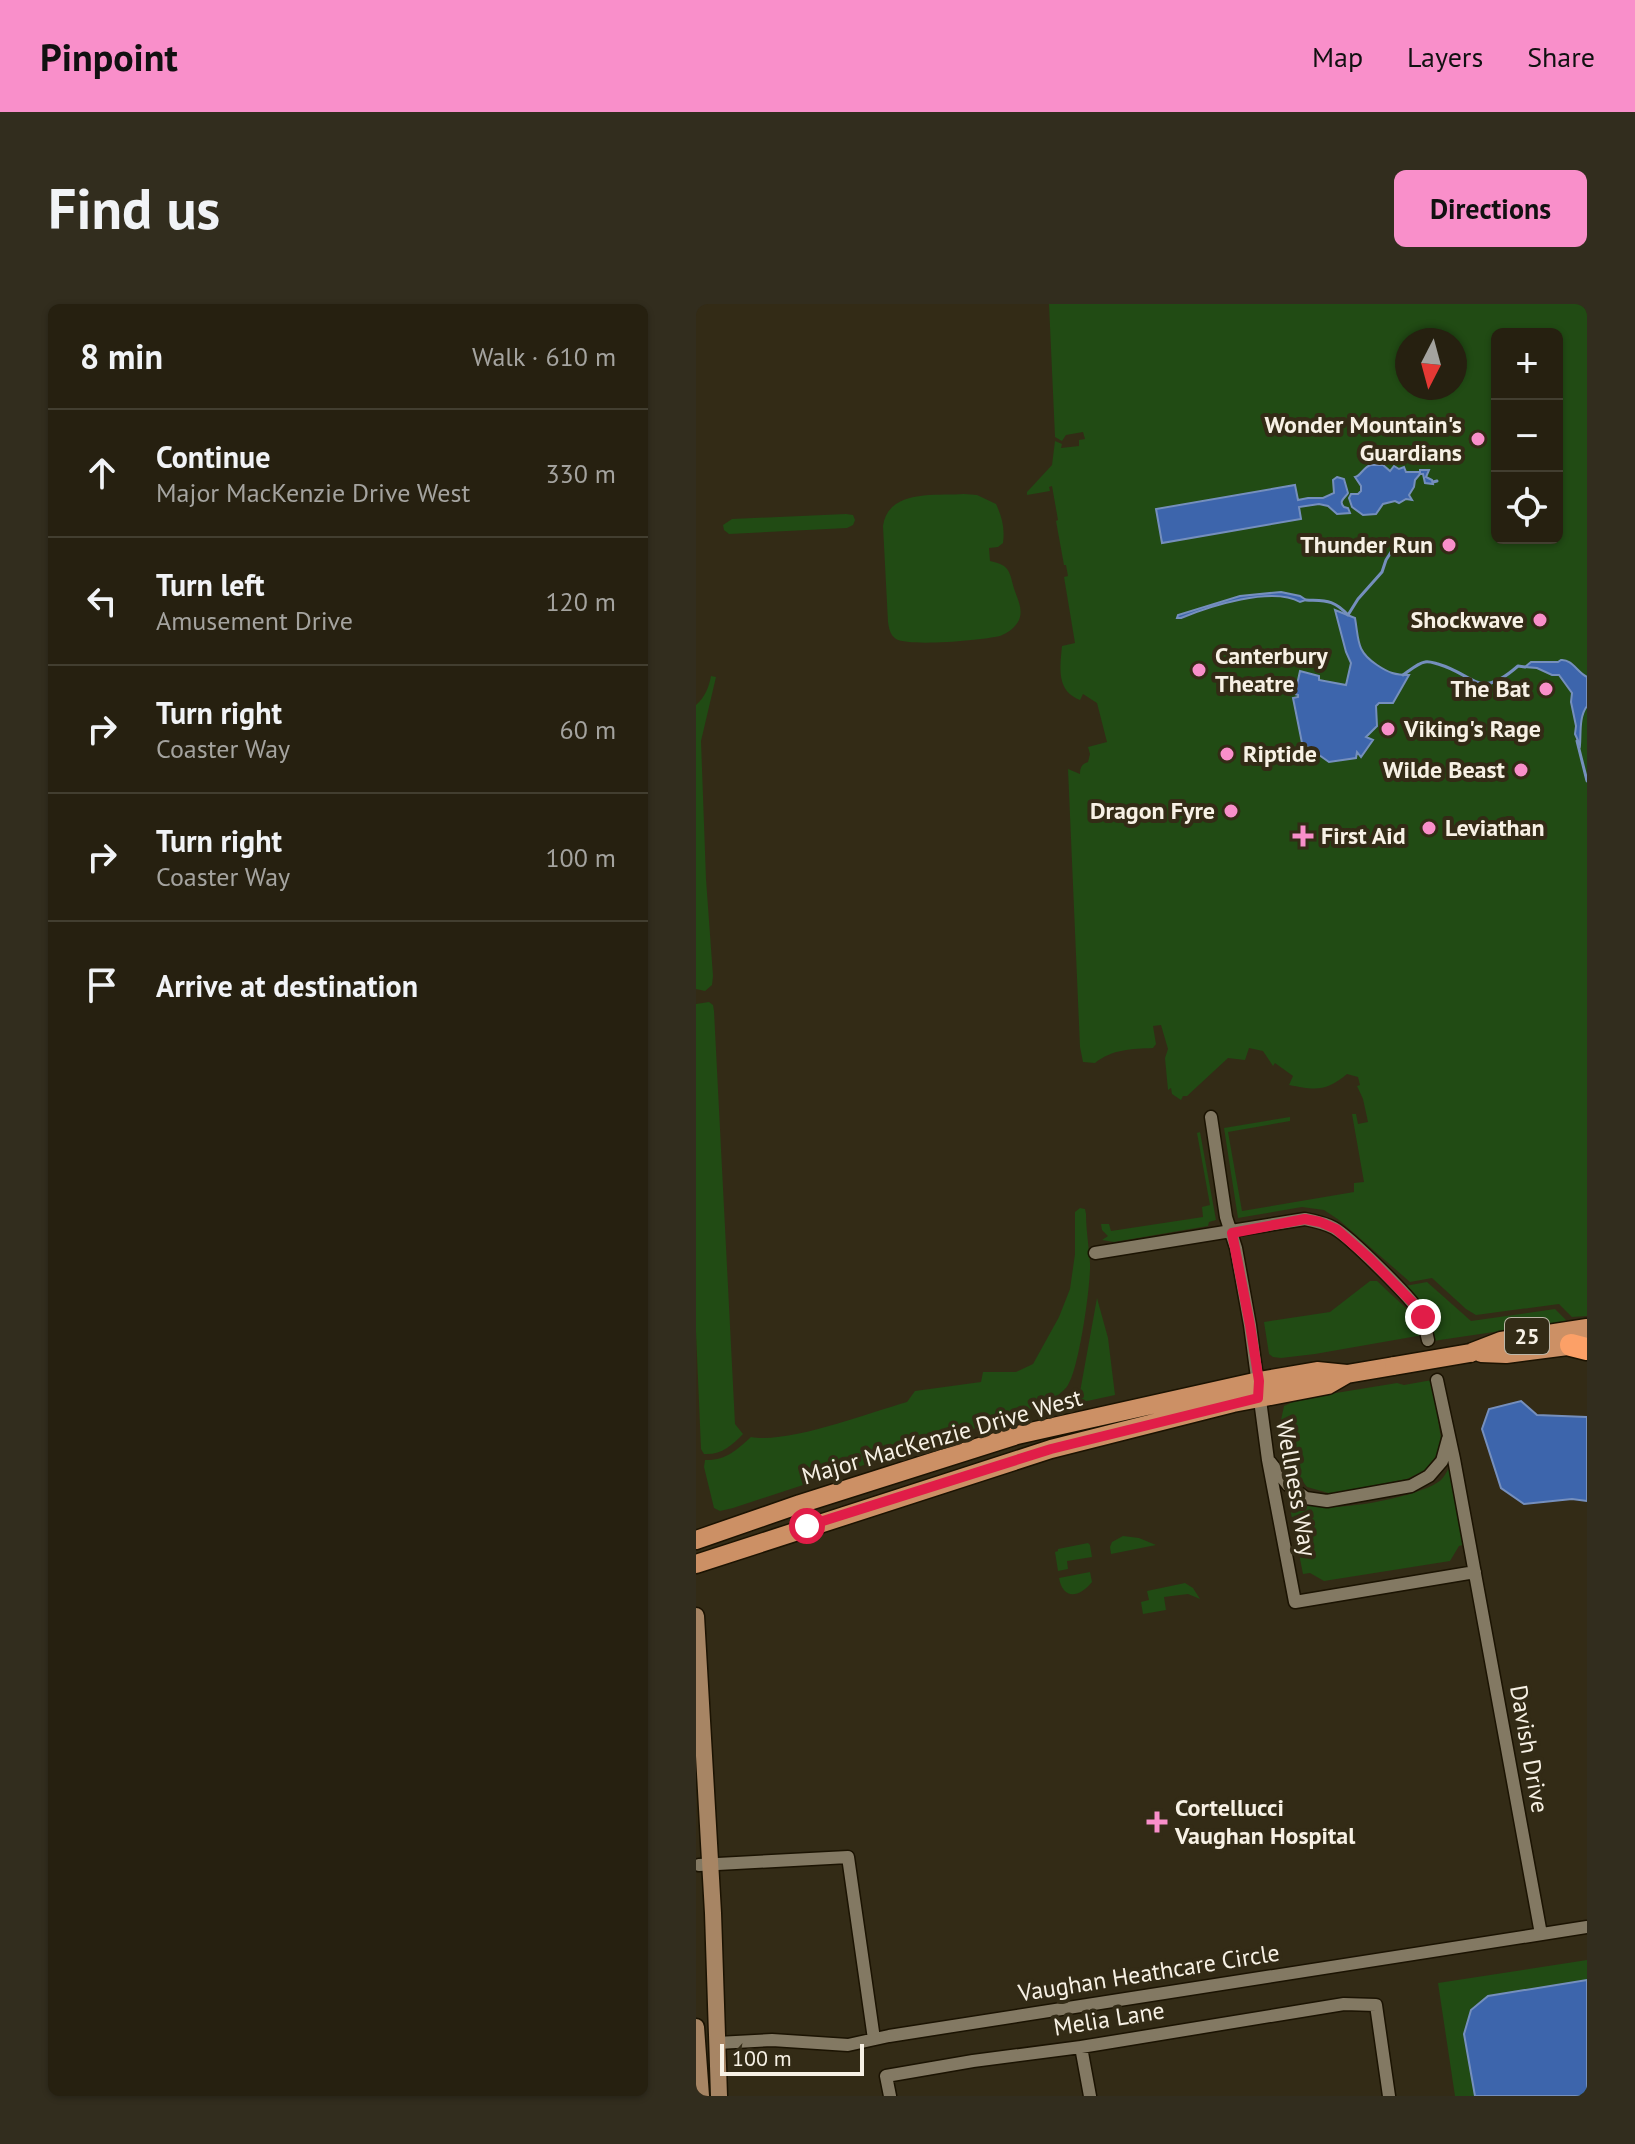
<!DOCTYPE html>
<meta charset="utf-8">
<style>
:root{--surface:#262010;--page:#322d1e;--text:#f1f3f6;--muted:#a4a39f;--line:#423e30;--accent:#f98fca}
body{margin:0;font-family:"PT Sans",sans-serif;background:var(--page);color:var(--text)}
.controls{position:absolute;right:24px;top:24px;display:grid;overflow:hidden;border-radius:12px;box-shadow:0 2px 6px #0004}
.controls button{width:72px;height:72px;display:grid;place-items:center;padding:0;border:0;border-bottom:2px solid var(--line);background:var(--surface);color:var(--text);font:40px sans-serif}
.compass{position:absolute;left:699px;top:24px;width:72px;height:72px;border-radius:50%;background:var(--surface);box-shadow:0 2px 6px #0004;rotate:186deg}
.scale{position:absolute;left:24px;bottom:20px;width:144px;box-sizing:border-box;padding-left:8px;border:4px solid #f7f1e5;border-top:0;font-size:22px;line-height:28px;white-space:nowrap;color:#f7f1e5;-webkit-text-stroke:6px #332b16;paint-order:stroke}
.stop{position:absolute;width:24px;height:24px;margin:-18px;border:6px solid #e11d48;border-radius:50%;background:#fff}
.stop.end{background:#e11d48;border-color:#fff;box-shadow:0 2px 8px #0008}
.list{margin:0;padding:0;list-style:none}
h2{display:flex;justify-content:space-between;align-items:center;height:104px;margin:0;padding:0 32px;font-size:34px}
h2 small{font-size:26px;font-weight:400;color:var(--muted)}
.list li{display:grid;grid-template-columns:52px 1fr auto;gap:24px;align-items:center;box-sizing:border-box;height:128px;padding:0 32px;border-top:2px solid var(--line)}
.list b{display:block;font-size:30px;white-space:nowrap}
.list p{margin:0;font-size:26px;white-space:nowrap;color:var(--muted)}
.list em{font-size:26px;font-style:normal;color:var(--muted)}
.icon{flex:none;width:44px;height:44px;fill:none;stroke:currentColor;stroke-width:2;stroke-linecap:round;stroke-linejoin:round}
.map{position:relative;flex:none;width:891px;height:1792px;overflow:hidden;border-radius:12px}
header{display:flex;align-items:center;gap:48px;box-sizing:border-box;height:112px;padding:0 40px;background:var(--accent);color:#111}
header strong{font-size:38px}
nav{display:flex;gap:44px;margin-inline-start:auto;font-size:28px}
.intro{display:flex;align-items:center;justify-content:space-between;box-sizing:border-box;height:192px;padding:0 48px}
h1{margin:0;font-size:56px}
.button{padding:20px 36px;border-radius:12px;background:var(--accent);color:#111;font-size:28px;font-weight:700}
main{display:flex;gap:48px;padding:0 48px}
aside{flex:1;background:var(--surface);border-radius:12px;box-shadow:0 2px 6px #0004}
.map>svg:first-child{display:block}
.green{fill:#214b14;fill-rule:evenodd}
.water{fill:#3d65ac;stroke:#758fbd;stroke-width:2}
.lines{fill:none;stroke-linecap:round;stroke-linejoin:round}
.stream{stroke:#758fbd;stroke-width:3}
.minor-casing{stroke:#1b1302;stroke-width:15}
.secondary-casing{stroke:#1b1302;stroke-width:19}
.primary-casing{stroke:#1b1302;stroke-width:21}
.motorway-casing{stroke:#1b1302;stroke-width:25}
.minor{stroke:#837963;stroke-width:12}
.secondary{stroke:#a78564;stroke-width:16}
.primary{stroke:#cc9065;stroke-width:18}
.motorway{stroke:#fca067;stroke-width:22}
.primary-bridge-casing{stroke:#1b1302;stroke-width:21;stroke-linecap:butt}
.primary-bridge{stroke:#cc9065;stroke-width:18}
.route{stroke:#e11d48;stroke-width:10}
.poi-dot{fill:#f98fca;stroke:#332b16;stroke-width:3}
.labels{text-anchor:middle;stroke-width:8;stroke-linejoin:round;paint-order:stroke}
.shield{fill:#332b16;stroke:#bcb6a7;stroke-width:2}
.shield-label{font-size:22px;font-weight:bold;fill:#f7f1e5}
.poi-label{font-size:24px;font-weight:bold;fill:#f7f1e5;stroke:#332b16;text-anchor:end}
.street-label{font-size:24px;fill:#f7f1e5;stroke:#332b16}
</style>
<header>
<strong>Pinpoint</strong>
<nav><a>Map</a><a>Layers</a><a>Share</a></nav>
</header>
<div class="intro"><h1>Find us</h1><a class="button">Directions</a></div>
<main>
<aside>
<h2>8 min<small>Walk · 610 m</small></h2>
<ul class="list">
<li><svg class="icon" aria-label="ahead" viewBox="0 0 24 24"><path d="M12 20V5M6 11l6-6 6 6"/></svg><div><b>Continue</b><p>Major MacKenzie Drive West</p></div><em>330 m</em></li>
<li><svg class="icon" aria-label="left" viewBox="0 0 24 24"><path d="M17 20v-9H6M10 6l-5 5 5 5"/></svg><div><b>Turn left</b><p>Amusement Drive</p></div><em>120 m</em></li>
<li><svg class="icon" aria-label="right" viewBox="0 0 24 24"><path d="M7 20v-9h11M14 6l5 5-5 5"/></svg><div><b>Turn right</b><p>Coaster Way</p></div><em>60 m</em></li>
<li><svg class="icon" aria-label="right" viewBox="0 0 24 24"><path d="M7 20v-9h11M14 6l5 5-5 5"/></svg><div><b>Turn right</b><p>Coaster Way</p></div><em>100 m</em></li>
<li><svg class="icon" aria-label="arrive" viewBox="0 0 24 24"><path d="M6 21V4h12l-3 4 3 4H6"/></svg><div><b>Arrive at destination</b></div></li>
</ul>
</aside>
<div class="map">
<svg width="891" height="1792" viewBox="0 0 891 1792">
<rect width="100%" height="100%" fill="#332b16"/>
<path class="green" d="M353 0H891V1012L876 1013 863 1000 780 1011 770 1005 736 974 714 978 643 916 628 906 606 903 542 914 528 824 594 813V817L532 828 546 907 658 888V879L668 878 656 810H660L662 820 672 818 667 795 661 782 664 781 662 773 651 770C630 788 619 786 593 781L597 772 579 759 577 762 567 747 553 744 549 756 532 754 491 792H487L485 796 476 790 475 784 472 786 469 754 472 745 465 721 457 722 460 740 457 744C436 745 416 745 399 759L387 758 384 743 372 465 384 470C384 463 386 460 392 458L394 450 392 443 411 438 401 399 387 390 384 396C360 387 364 363 366 342L379 339 368 273 372 272 370 261H368L360 217 362 216 356 182 353 183 354 187 331 191V188L356 161 359 137 366 140 365 144 383 142V136L389 135 387 128 370 131 366 137 359 133ZM801 30H861V234H801ZM711 36H759V84H711Z
M268 190 281 191 300 200C306 213 309 224 307 239L302 243 293 244 294 257C311 261 313 264 317 281 320 293 328 304 323 316 319 324 312 329 304 332 287 336 214 343 200 335 194 331 193 324 192 318L187 222C192 185 240 192 268 190Z
M150 210 157 211 159 216 157 221 151 224 33 230 28 226 27 221 36 215Z
M15 372 20 373 5 437 10 575 17 672 16 681 9 687 0 685V401C9 393 13 383 15 372Z
M13 698 17 701 18 707 39 1120 47 1130C35 1142 26 1151 8 1150L5 1145 0 1028V700Z
M504 828 520 916 513 918 512 922 418 938 406 936 412 932 406 926 405 920H413L415 927 507 913 506 903 514 901 501 829Z
M384 904 389 905 390 910C390 926 393 943 394 959 395 980 383 1065 372 1081 364 1095 329 1108 314 1113L37 1204 24 1207 18 1204 8 1163 9 1156C29 1157 41 1146 55 1133 92 1140 172 1109 211 1098L219 1087 285 1078 287 1068H320L337 1060 363 1013 374 985 379 950V908Z
M674 977H681L713 1007 727 1031 619 1050 585 1054 577 1053 573 1050 568 1018 634 1008Z
M731 978 775 1017 859 1005 874 1020 858 1019 737 1037 709 982Z
M401 994 412 1034 419 1091 382 1099Z
M736 1076 745 1135 741 1151 729 1166 711 1175 636 1190 611 1183 592 1158 585 1116 588 1102 603 1095 701 1079 708 1081Z
M755 1160 771 1240 763 1242 754 1257 628 1277 614 1269 607 1270 591 1189C598 1194 605 1199 613 1201 637 1209 725 1193 745 1176 749 1172 752 1165 755 1160Z
M427 1232 443 1234 460 1241 415 1250 414 1243 416 1238Z
M392 1239 394 1241 396 1253 371 1257 372 1265 362 1267 359 1248 362 1247V1245Z
M394 1268 396 1278C383 1294 367 1296 363 1274Z
M489 1279 497 1284 504 1295 492 1290 468 1293 470 1306 447 1310 445 1298 453 1296 451 1287Z
M891 1656V1792H759L742 1679Z"/>
<path class="water" d="M675 161H687L694 167 698 162 703 165 708 163 710 168H723L724 170V166H733L730 173 736 176 737 180 729 179 727 170H724L719 176 718 183 713 191 716 196 710 195 703 199 699 197 687 200 680 210 667 211 656 203 653 194 655 190H662L665 187V182L659 173C665 172 667 163 675 161Z
M641 173 648 175 652 189C649 194 642 197 648 203L652 204 654 209 641 210 632 202 623 200 603 203 605 215 466 239 460 205 599 181 602 196 612 194H627L638 189 637 176Z
M585 288 604 292 610 296 604 298C576 282 514 302 485 314H481L482 311 544 292Z
M639 306 659 314C663 337 660 347 681 361 693 369 699 371 713 371L697 399H683L680 402 681 422 670 433 677 436 665 453 661 448 660 454 633 458 606 439 597 394 602 393V391L599 390 604 367 623 372V376L650 381 655 359 650 348Z
M865 356C876 355 881 368 891 373V402C883 412 885 430 884 441L879 430 880 422 875 398 876 389 863 371H856L841 364 829 363 835 358H862Z
M825 1097 841 1111 891 1113V1197L876 1195 828 1200 805 1184 786 1125 793 1105Z
M891 1676V1792H779L768 1730 775 1706 792 1692Z"/>
<g class="lines">
<path class="stream" d="M737 178 741 177
M610 296C630 297 637 295 652 311L662 295 686 268 690 256 702 237
M707 371C713 367 722 359 729 358 733 357 738 359 742 360 780 371 782 397 822 362L829 363
M881 437 891 477"/>
<g class="minor-casing">
<path id="minor" d="M515 813 530 913 540 944 554 1021 572 1156 599 1298 779 1268
M399 949 609 915C619 917 629 919 638 924 654 933 719 997 726 1012 729 1019 730 1028 732 1036
M741 1076 758 1155 845 1630
M574 1158 592 1181 610 1194 631 1197 715 1182 733 1172 746 1157 752 1135
M3 1561 152 1553 178 1735
M21 1739 76 1736 152 1741 193 1732 891 1623
M385 1743 394 1792
M194 1792 190 1772 277 1757 385 1743 648 1700 680 1701 693 1792"/>
</g>
<g class="secondary-casing">
<path id="secondary" d="M0 1312 17 1609 23 1792
M0 1723 5 1792"/>
</g>
<g class="primary-casing">
<path id="primary" d="M774 1049 805 1037 891 1024
M785 1049 810 1050 887 1040
M0 1236 104 1200 321 1131 563 1077 621 1067 651 1070 698 1062
M0 1260 355 1145 537 1099 632 1081 651 1070"/>
</g>
<g class="motorway-casing">
<path id="motorway" d="M875 1041 891 1045"/>
</g>
<use href="#minor" class="minor"/>
<use href="#secondary" class="secondary"/>
<use href="#primary" class="primary"/>
<use href="#motorway" class="motorway"/>
<g class="primary-bridge-casing">
<path id="primary-bridge" d="M698 1062 774 1049"/>
</g>
<use href="#primary-bridge" class="primary-bridge"/>
</g>
<g class="lines">
<path class="route" d="M111 1222 355 1145 562 1094 563 1077 554 1021 536 929 609 915 624 918 640 925 673 954 719 1001 727 1013"/>
</g>
<g class="poi-dot">
<circle cx="782" cy="135" r="8"/>
<circle cx="753" cy="241" r="8"/>
<circle cx="844" cy="316" r="8"/>
<circle cx="503" cy="366" r="8"/>
<circle cx="850" cy="385" r="8"/>
<circle cx="692" cy="425" r="8"/>
<circle cx="531" cy="450" r="8"/>
<circle cx="825" cy="466" r="8"/>
<circle cx="535" cy="507" r="8"/>
<circle cx="733" cy="524" r="8"/>
<path d="M603 520h8v8h8v8h-8v8h-8v-8h-8v-8h8z"/>
<path d="M457 1506h8v8h8v8h-8v8h-8v-8h-8v-8h8z"/>
</g>
<g class="labels">
<rect class="shield" x="809" y="1014" width="44" height="36" rx="6"/>
<g class="shield-label">
<text x="831" y="1040">25</text>
</g>
<g class="poi-label">
<text x="766" y="129">Wonder Mountain's<tspan x="766" dy="28">Guardians</tspan></text>
<text x="737" y="249">Thunder Run</text>
<text x="828" y="324">Shockwave</text>
<text x="519" y="360" text-anchor="start">Canterbury<tspan x="519" dy="28">Theatre</tspan></text>
<text x="834" y="393">The Bat</text>
<text x="708" y="433" text-anchor="start">Viking's Rage</text>
<text x="547" y="458" text-anchor="start">Riptide</text>
<text x="809" y="474">Wilde Beast</text>
<text x="519" y="515">Dragon Fyre</text>
<text x="749" y="532" text-anchor="start">Leviathan</text>
<text x="625" y="540" text-anchor="start">First Aid</text>
<text x="479" y="1512" text-anchor="start">Cortellucci<tspan x="479" dy="28">Vaughan Hospital</tspan></text>
</g>
<g class="street-label">
<text transform="translate(246 1133) rotate(-16)" y="8">Major MacKenzie Drive West</text>
<text transform="translate(600 1184) rotate(80)" y="8">Wellness Way</text>
<text transform="translate(833 1445) rotate(80)" y="8">Davish Drive</text>
<text transform="translate(453 1669) rotate(-9)" y="8">Vaughan Heathcare Circle</text>
<text transform="translate(413 1715) rotate(-9)" y="8">Melia Lane</text>
</g>
</g>
</svg>
<div class="controls">
<button>+</button>
<button>−</button>
<button><svg class="icon" aria-label="locate" viewBox="0 0 24 24"><circle cx="12" cy="12" r="6"/><path d="M12 2v4M12 18v4M2 12h4M18 12h4"/></svg></button>
</div>
<svg class="compass" viewBox="-18 -18 36 36"><path d="M0-13l5 13h-10z" fill="#e53935"/><path d="M0 13l5-13h-10z" fill="#a4a39f"/></svg>
<div class="scale">100 m</div>
<div class="stop" style="left:111px;top:1222px"></div>
<div class="stop end" style="left:727px;top:1013px"></div>
</div>
</main>
